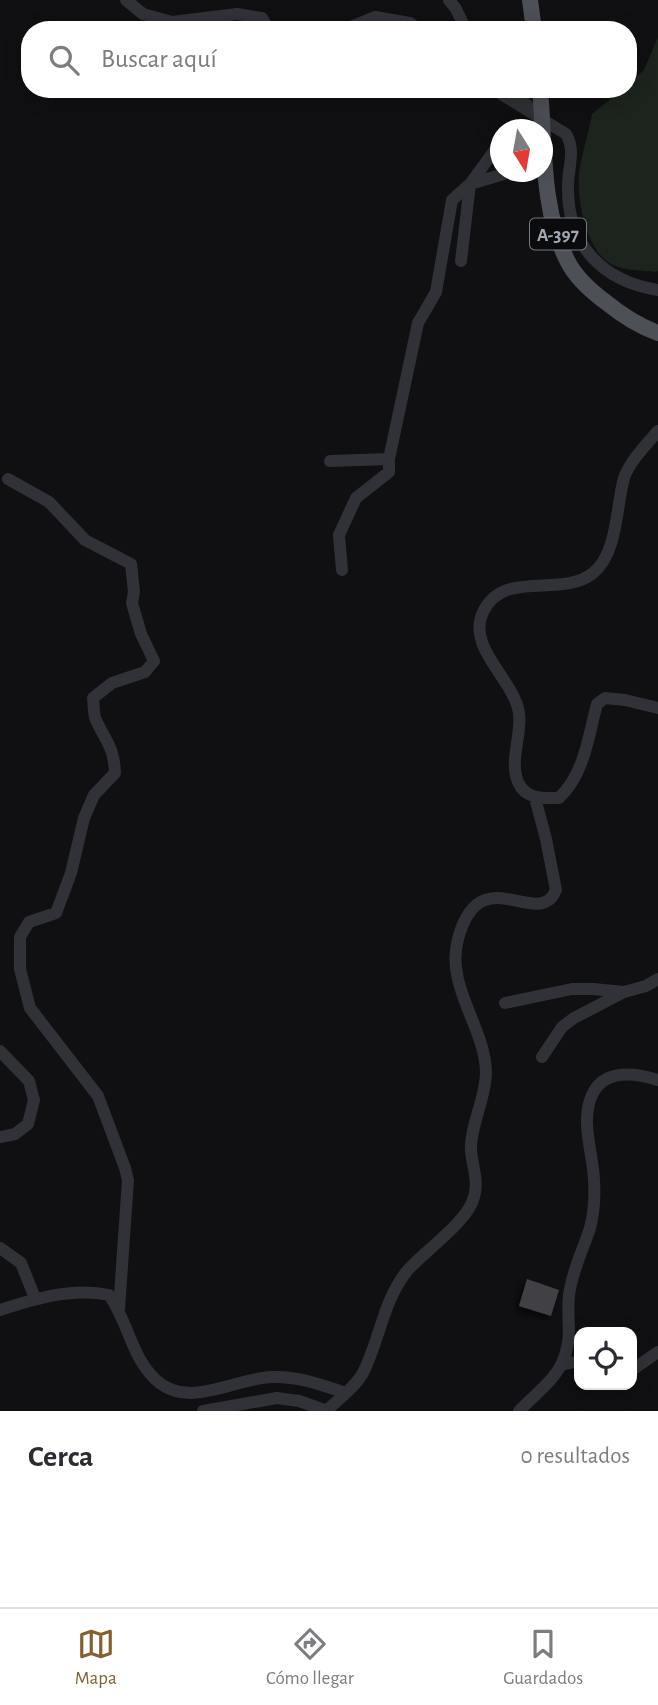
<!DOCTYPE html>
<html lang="es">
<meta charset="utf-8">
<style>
:root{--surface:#fff;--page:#f2f2f3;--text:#2b2b33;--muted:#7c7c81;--line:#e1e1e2;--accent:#855f2e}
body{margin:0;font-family:"Alegreya Sans",sans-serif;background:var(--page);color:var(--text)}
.controls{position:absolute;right:21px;bottom:21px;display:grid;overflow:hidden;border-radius:14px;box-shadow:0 4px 18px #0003}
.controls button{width:63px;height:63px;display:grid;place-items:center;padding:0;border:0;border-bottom:2px solid var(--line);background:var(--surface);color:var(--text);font:35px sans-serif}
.compass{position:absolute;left:490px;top:119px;width:63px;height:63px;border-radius:50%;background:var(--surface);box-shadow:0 4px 18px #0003;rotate:169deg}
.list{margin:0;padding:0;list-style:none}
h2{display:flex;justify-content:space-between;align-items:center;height:91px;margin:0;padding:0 28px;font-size:30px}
h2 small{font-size:23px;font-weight:400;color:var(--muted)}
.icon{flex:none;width:38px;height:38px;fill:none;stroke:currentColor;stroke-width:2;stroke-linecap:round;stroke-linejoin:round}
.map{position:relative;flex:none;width:658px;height:1411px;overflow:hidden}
.search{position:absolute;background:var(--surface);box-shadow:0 4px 18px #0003;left:21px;right:21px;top:21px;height:77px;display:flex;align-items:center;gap:18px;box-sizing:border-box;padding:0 24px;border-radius:28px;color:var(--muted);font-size:26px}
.sheet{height:196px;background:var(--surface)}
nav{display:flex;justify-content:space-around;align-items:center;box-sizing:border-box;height:98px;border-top:2px solid var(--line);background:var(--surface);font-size:19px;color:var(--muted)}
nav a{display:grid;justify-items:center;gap:4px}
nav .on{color:var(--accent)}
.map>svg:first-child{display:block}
.green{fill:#1d241d}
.building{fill:#3f4045;filter:url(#shadow)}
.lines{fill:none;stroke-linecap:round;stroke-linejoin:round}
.minor{stroke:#313237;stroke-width:12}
.major{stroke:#4d5056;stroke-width:16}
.labels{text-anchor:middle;stroke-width:5;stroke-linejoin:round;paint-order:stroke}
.shield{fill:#0b0b0d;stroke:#747981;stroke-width:2}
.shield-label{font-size:19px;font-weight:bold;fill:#a1a8b3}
</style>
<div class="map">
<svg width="658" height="1411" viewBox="0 0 658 1411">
<defs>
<filter id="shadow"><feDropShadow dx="-4" dy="4" stdDeviation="3.5" flood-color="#0009"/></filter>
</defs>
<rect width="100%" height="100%" fill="#101012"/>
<path class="green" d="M658 37V271L656 272C643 270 624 271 613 265 585 252 575 194 580 167 583 149 589 133 592 114L623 89H628V85L644 70Z"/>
<path class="building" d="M527 1279 559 1290 551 1316 519 1306Z"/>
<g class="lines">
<path class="minor" d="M126 0 143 14 172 22 237 14 262 18 269 30
M449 0 456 9 466 30
M343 30 375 17 410 23 419 30
M493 89 566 134C576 151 568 167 568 186 567 245 602 281 658 290
M511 89 528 106
M527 130 543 121
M470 184 504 174
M461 261 470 184
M658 431C647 444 629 462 624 478 616 506 618 553 593 573 561 599 504 568 483 612 466 648 514 679 519 713 522 736 509 760 518 782 526 800 543 798 559 798 585 773 588 737 597 704L605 698 625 700 658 708
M330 461 389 459
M8 479 49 502 85 540 131 564 134 592 132 603 141 634 154 661 145 672 112 683 93 698C94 704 93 714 96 720 106 742 114 747 115 773L94 795 84 818 71 873 56 913 29 922 20 937V969L30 1008 98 1096 125 1168 128 1180 119 1309
M342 570 339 535 356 498 389 472V459L418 323 436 292 452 200 470 184 500 143
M505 1003 572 989H593L624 992
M0 1051 29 1081 34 1100 28 1124 15 1134 0 1137
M542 1057 562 1027 574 1018 624 992 646 986 658 979
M0 1248 21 1263 35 1298
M0 1310C34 1299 73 1287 109 1295 128 1321 131 1356 155 1379 188 1411 234 1378 272 1377 298 1376 322 1385 346 1393
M561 1365 579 1361
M632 1370 658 1352
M203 1411 277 1398 299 1401 327 1411
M326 1411C338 1400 355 1387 363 1373 380 1339 383 1301 407 1271 424 1251 468 1222 474 1197 479 1182 472 1165 471 1150 470 1126 486 1098 486 1072 485 1027 445 986 458 939 478 864 528 919 550 899 553 897 554 893 556 890L546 839 535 798
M519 1411C533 1396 553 1382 562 1363 574 1335 566 1322 569 1295 572 1271 583 1250 590 1228 594 1213 595 1195 594 1180 593 1153 580 1121 592 1095 604 1068 636 1073 658 1080"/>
<path class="major" d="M530 0 534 30
M540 89C545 144 541 210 567 260 575 277 592 292 607 303 623 316 639 326 658 333"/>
</g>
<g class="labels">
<rect class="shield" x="530" y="218.5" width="56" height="31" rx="5"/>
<g class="shield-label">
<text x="558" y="241">A-397</text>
</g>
</g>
</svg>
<div class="controls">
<button><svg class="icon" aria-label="locate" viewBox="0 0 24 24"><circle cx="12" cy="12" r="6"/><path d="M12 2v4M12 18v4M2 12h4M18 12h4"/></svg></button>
</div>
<svg class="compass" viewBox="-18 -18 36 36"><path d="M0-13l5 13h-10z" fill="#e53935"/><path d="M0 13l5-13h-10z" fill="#7c7c81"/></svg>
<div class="search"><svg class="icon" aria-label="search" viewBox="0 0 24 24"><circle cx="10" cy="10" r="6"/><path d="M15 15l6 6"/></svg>Buscar aquí</div>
</div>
<section class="sheet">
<h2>Cerca<small>0 resultados</small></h2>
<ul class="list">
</ul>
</section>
<nav>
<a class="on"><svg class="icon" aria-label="map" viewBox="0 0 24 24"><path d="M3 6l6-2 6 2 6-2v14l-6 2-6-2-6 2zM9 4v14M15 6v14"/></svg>Mapa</a>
<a><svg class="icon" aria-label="directions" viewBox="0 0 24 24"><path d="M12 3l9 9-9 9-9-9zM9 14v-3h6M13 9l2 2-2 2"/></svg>Cómo llegar</a>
<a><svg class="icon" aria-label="saved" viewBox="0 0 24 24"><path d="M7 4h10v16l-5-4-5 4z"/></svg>Guardados</a>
</nav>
